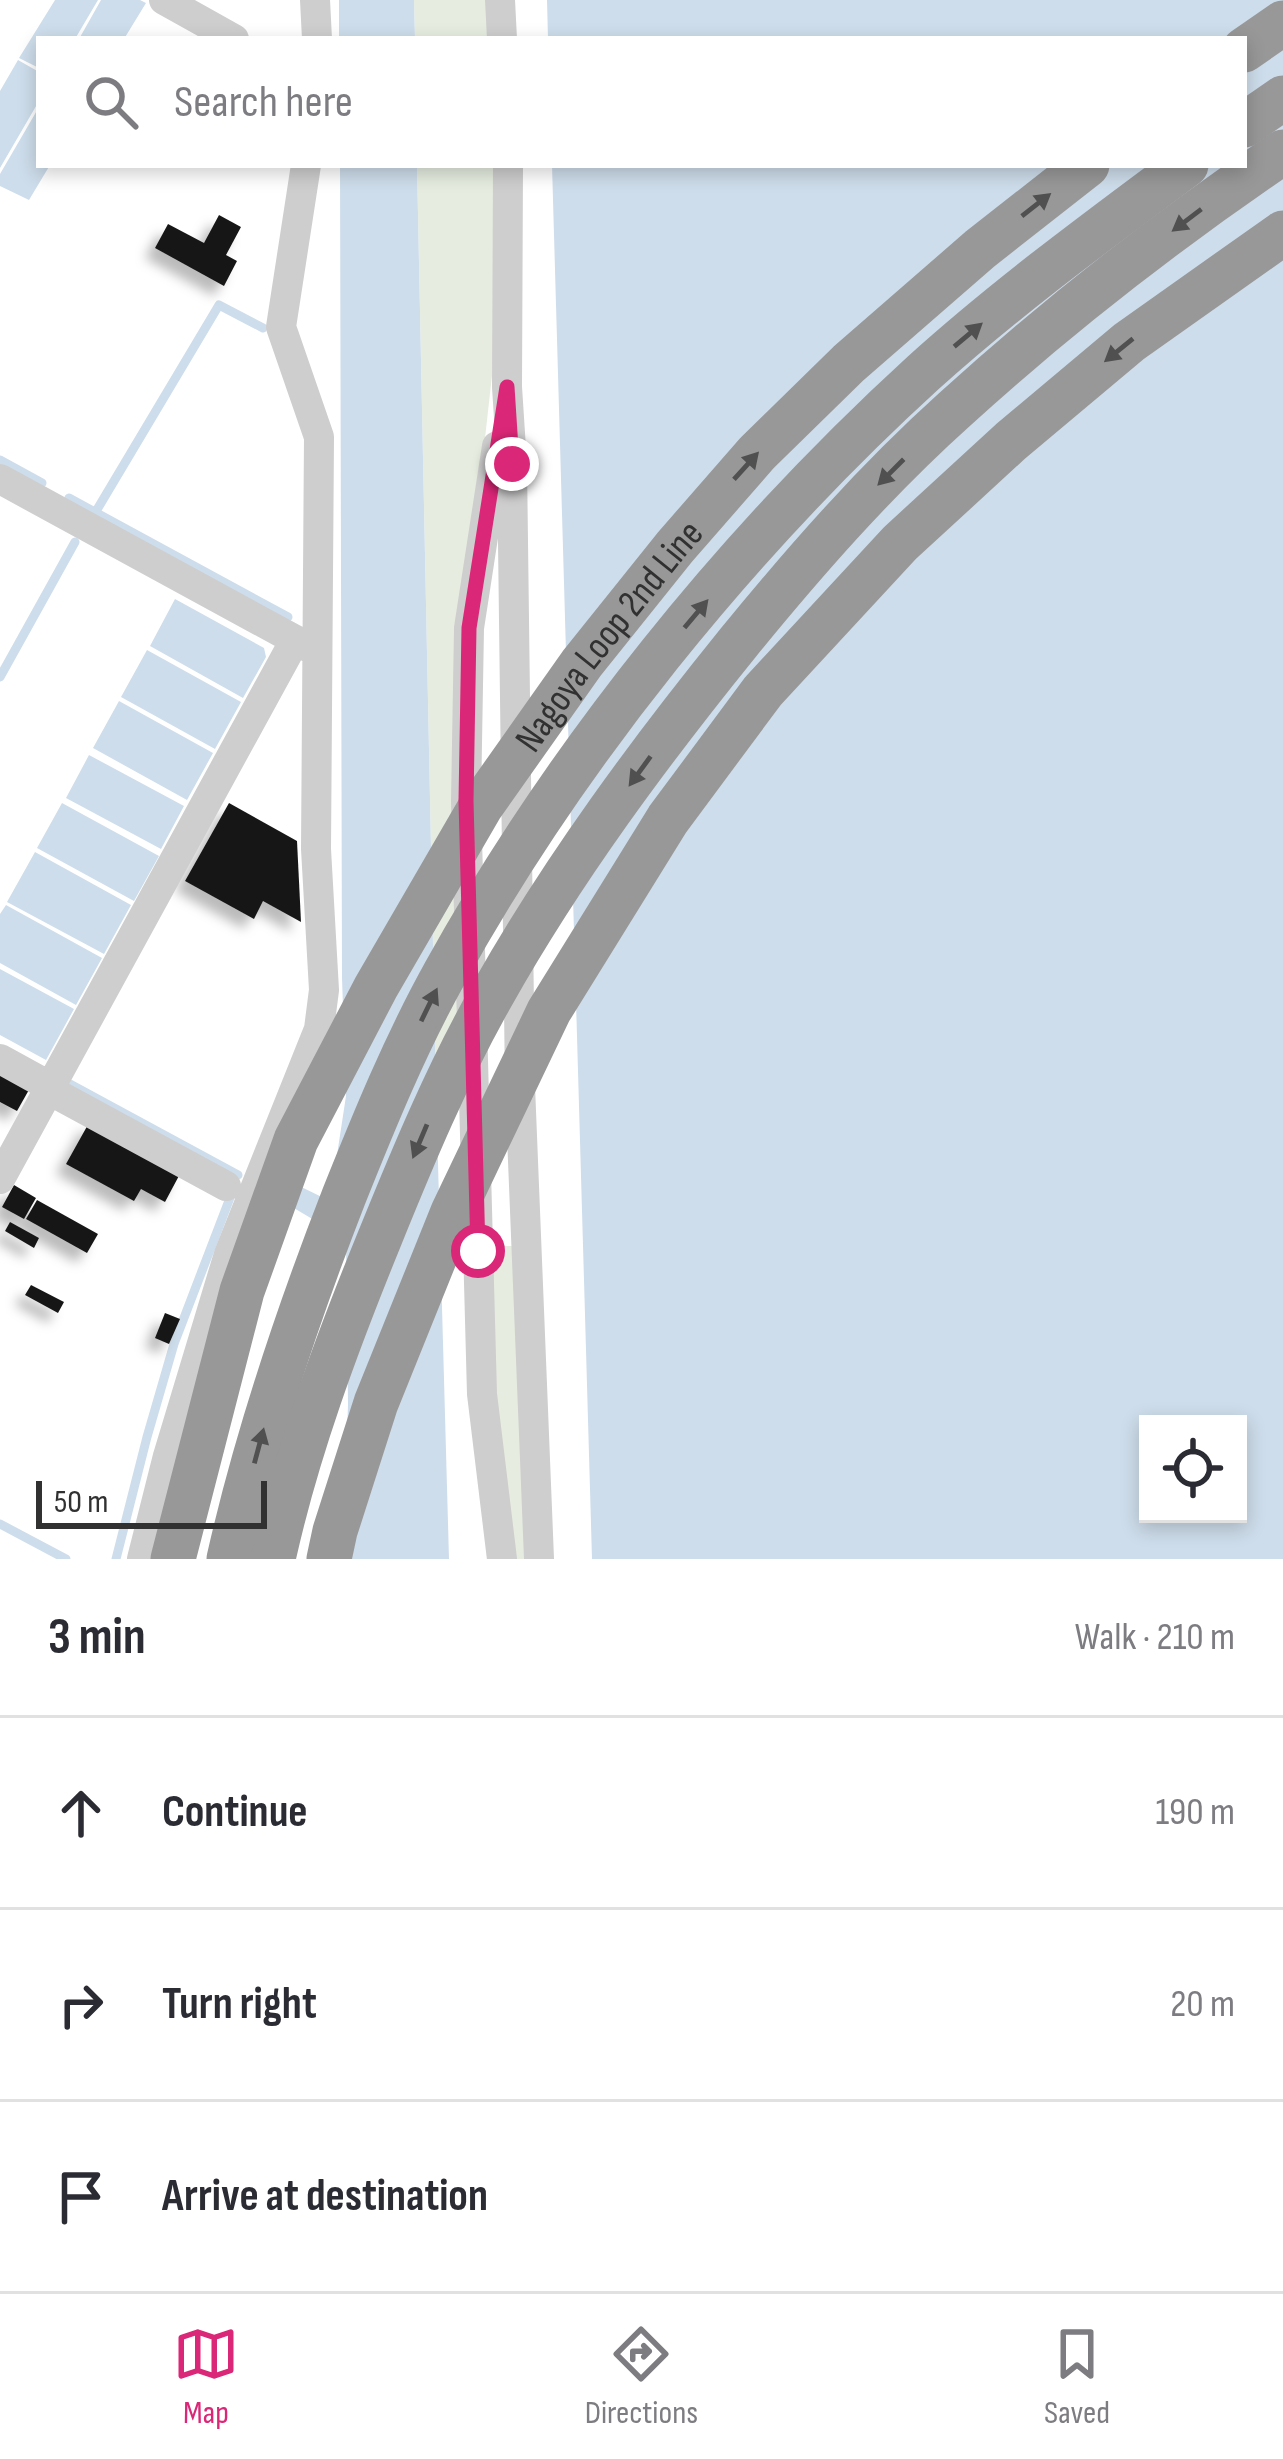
<!DOCTYPE html>
<meta charset="utf-8">
<style>
:root{--surface:#fff;--page:#f7f7f7;--text:#2b2b33;--muted:#7c7c81;--line:#e1e1e2;--accent:#db2777}
body{margin:0;font-family:"Sofia Sans Condensed",sans-serif;background:var(--page);color:var(--text)}
.controls{position:absolute;right:36px;bottom:36px;display:grid;overflow:hidden;border-radius:0px;box-shadow:0 6px 18px #0003}
.controls button{width:108px;height:108px;display:grid;place-items:center;padding:0;border:0;border-bottom:3px solid var(--line);background:var(--surface);color:var(--text);font:60px sans-serif}
.scale{position:absolute;left:36px;bottom:30px;width:231px;box-sizing:border-box;padding-left:12px;border:6px solid #313131;border-top:0;font-size:33px;line-height:42px;white-space:nowrap;color:#313131;-webkit-text-stroke:9px #fff;paint-order:stroke}
.stop{position:absolute;width:36px;height:36px;margin:-27px;border:9px solid #db2777;border-radius:50%;background:#fff}
.stop.end{background:#db2777;border-color:#fff;box-shadow:0 3px 12px #0008}
.list{margin:0;padding:0;list-style:none}
h2{display:flex;justify-content:space-between;align-items:center;height:156px;margin:0;padding:0 48px;font-size:51px}
h2 small{font-size:39px;font-weight:400;color:var(--muted)}
.list li{display:grid;grid-template-columns:78px 1fr auto;gap:36px;align-items:center;box-sizing:border-box;height:192px;padding:0 48px;border-top:3px solid var(--line)}
.list b{display:block;font-size:45px;white-space:nowrap}
.list em{font-size:39px;font-style:normal;color:var(--muted)}
.icon{flex:none;width:66px;height:66px;fill:none;stroke:currentColor;stroke-width:2;stroke-linecap:round;stroke-linejoin:round}
.map{position:relative;flex:none;width:1283px;height:1559px;overflow:hidden}
.search{position:absolute;background:var(--surface);box-shadow:0 6px 18px #0003;left:36px;right:36px;top:36px;height:132px;display:flex;align-items:center;gap:30px;box-sizing:border-box;padding:0 42px;border-radius:0px;color:var(--muted);font-size:45px}
.sheet{height:732px;background:var(--surface)}
nav{display:flex;justify-content:space-around;align-items:center;box-sizing:border-box;height:168px;border-top:3px solid var(--line);background:var(--surface);font-size:33px;color:var(--muted)}
nav a{display:grid;justify-items:center;gap:6px}
nav .on{color:var(--accent)}
.map>svg:first-child{display:block}
.green{fill:#e6ede0}
.water{fill:#ceddeb;fill-rule:evenodd}
.lines{fill:none;stroke-linecap:round;stroke-linejoin:round}
.stream{stroke:#ceddeb;stroke-width:9}
.building{fill:#181818;filter:url(#shadow)}
.minor{stroke:#cecece;stroke-width:30}
.highway{stroke:#989898;stroke-width:45}
.highway-bridge{stroke:#989898;stroke-width:45}
.oneway{fill:#505050}
.route{stroke:#db2777;stroke-width:15}
.labels{text-anchor:middle;stroke-width:12;stroke-linejoin:round;paint-order:stroke}
.street-label{font-size:39px;fill:#313131;stroke:#fff}
</style>
<div class="map">
<svg width="1283" height="1559" viewBox="0 0 1283 1559">
<defs>
<filter id="shadow"><feDropShadow dx="-10" dy="10" stdDeviation="6" flood-color="#0004"/></filter>
</defs>
<rect width="100%" height="100%" fill="#fff"/>
<path class="green" d="M414 0H489L491 39H415Z
M417 165H496L498 322 464 626 461 1094 436 1091Z
M485 1246H520L531 1559H512L491 1395Z"/>
<path class="water" d="M55 0H98L75 39H39V68L19 58Z
M101 0H140L146 3 124 39H79Z
M339 0H414L415 39H339Z
M547 0H1283V1559H592L552 165H1244V39H548ZM1148 1424H1238V1514H1148Z
M18 60 39 72V101L0 168V91Z
M39 107V165H50L29 200 0 186V174Z
M340 165H417L436 1091 449 1559H343L348 1404 346 1239 282 1201 289 1181 330 1201 346 1096 342 978Z
M175 599 264 648 266 657 243 698 150 646Z
M147 650 241 702 215 749 121 697Z
M119 701 213 753 187 800 93 748Z
M89 755 184 806 161 849 66 798Z
M62 803 159 856 134 901 37 848Z
M35 852 131 905 104 954 7 902Z
M6 905 102 958 76 1005 0 963V914Z
M0 969 74 1009 46 1060 0 1035Z"/>
<g class="lines">
<path class="stream" d="M0 460 42 483
M69 498 288 617
M95 513 219 305 263 328
M0 677 75 542
M68 1083 238 1175
M0 1524 66 1559
M116 1559 147 1437 174 1344 233 1190"/>
</g>
<path class="building" d="M219 215 241 227 226 255 237 261 224 286 155 248 168 224 204 243Z
M229 803 297 841 301 922 263 901 254 919 185 881Z
M0 1071 30 1088 17 1111 0 1102Z
M90 1121 181 1172 165 1202 141 1189 134 1201 66 1164Z
M14 1185 36 1198 24 1219 2 1207Z
M37 1200 98 1234 87 1253 26 1219Z
M10 1222 39 1238 34 1248 5 1231Z
M31 1285 64 1302 58 1313 25 1295Z
M165 1313 180 1319 169 1344 155 1338Z"/>
<g class="lines">
<path class="minor" d="M164 0 234 39
M315 0 317 39
M500 0 502 39
M508 165 507 387 512 464 520 1086 539 1559
M497 446 469 628 466 801 482 1394 502 1559
M0 479 310 648
M0 1059 51 1087
M49 1090 226 1186
M0 1179 295 640
M142 1559 168 1456 229 1254 319 1029 324 990 316 849 319 437 281 327 306 165"/>
<path class="highway" d="M1244 50 1283 23
M1244 125 1283 98"/>
<g class="highway-bridge">
<path id="s1" d="M173 1559 242 1291 296 1140 376 987 481 806 582 663 675 547 757 453 849 363 980 249 1087 165"/>
<path d="M229 1559C257 1435 298 1314 344 1196 374 1121 405 1045 445 973 566 754 738 542 923 373 1006 298 1096 232 1186 165"/>
<path d="M273 1559C297 1450 337 1343 379 1240 413 1156 448 1072 493 993 563 869 649 753 738 643 805 561 875 481 954 410 1057 316 1168 230 1283 152"/>
<path d="M329 1559 335 1531 376 1403 453 1212 549 1011 668 819 763 691 900 543 1011 441 1129 342 1283 233"/>
</g>
</g>
<defs><path id="oneway-solid" d="M-6-.8H1V-3.2L6.5 0L1 3.2V.8H-6Z" transform="scale(3)"/></defs>
<g class="oneway">
<use href="#oneway-solid" transform="translate(1036 205) rotate(-38)"/>
<use href="#oneway-solid" transform="translate(1187 220) rotate(143)"/>
<use href="#oneway-solid" transform="translate(968 335) rotate(-40)"/>
<use href="#oneway-solid" transform="translate(1119 350) rotate(141)"/>
<use href="#oneway-solid" transform="translate(746 466) rotate(-48)"/>
<use href="#oneway-solid" transform="translate(891 472) rotate(135)"/>
<use href="#oneway-solid" transform="translate(696 614) rotate(-50)"/>
<use href="#oneway-solid" transform="translate(640 771) rotate(126)"/>
<use href="#oneway-solid" transform="translate(429 1005) rotate(-64)"/>
<use href="#oneway-solid" transform="translate(420 1141) rotate(113)"/>
<use href="#oneway-solid" transform="translate(259 1446) rotate(-75)"/>
</g>
<g class="lines">
<path class="route" d="M478 1251 466 801 469 628 507 387 512 464"/>
</g>
<g class="labels">
<g class="street-label">
<text dy="14" stroke="none"><textPath href="#s1" startOffset="1032">Nagoya Loop 2nd Line</textPath></text>
</g>
</g>
</svg>
<div class="controls">
<button><svg class="icon" aria-label="locate" viewBox="0 0 24 24"><circle cx="12" cy="12" r="6"/><path d="M12 2v4M12 18v4M2 12h4M18 12h4"/></svg></button>
</div>
<div class="scale">50 m</div>
<div class="stop" style="left:478px;top:1251px"></div>
<div class="stop end" style="left:512px;top:464px"></div>
<div class="search"><svg class="icon" aria-label="search" viewBox="0 0 24 24"><circle cx="10" cy="10" r="6"/><path d="M15 15l6 6"/></svg>Search here</div>
</div>
<section class="sheet">
<h2>3 min<small>Walk · 210 m</small></h2>
<ul class="list">
<li><svg class="icon" aria-label="ahead" viewBox="0 0 24 24"><path d="M12 20V5M6 11l6-6 6 6"/></svg><div><b>Continue</b></div><em>190 m</em></li>
<li><svg class="icon" aria-label="right" viewBox="0 0 24 24"><path d="M7 20v-9h11M14 6l5 5-5 5"/></svg><div><b>Turn right</b></div><em>20 m</em></li>
<li><svg class="icon" aria-label="arrive" viewBox="0 0 24 24"><path d="M6 21V4h12l-3 4 3 4H6"/></svg><div><b>Arrive at destination</b></div></li>
</ul>
</section>
<nav>
<a class="on"><svg class="icon" aria-label="map" viewBox="0 0 24 24"><path d="M3 6l6-2 6 2 6-2v14l-6 2-6-2-6 2zM9 4v14M15 6v14"/></svg>Map</a>
<a><svg class="icon" aria-label="directions" viewBox="0 0 24 24"><path d="M12 3l9 9-9 9-9-9zM9 14v-3h6M13 9l2 2-2 2"/></svg>Directions</a>
<a><svg class="icon" aria-label="saved" viewBox="0 0 24 24"><path d="M7 4h10v16l-5-4-5 4z"/></svg>Saved</a>
</nav>
